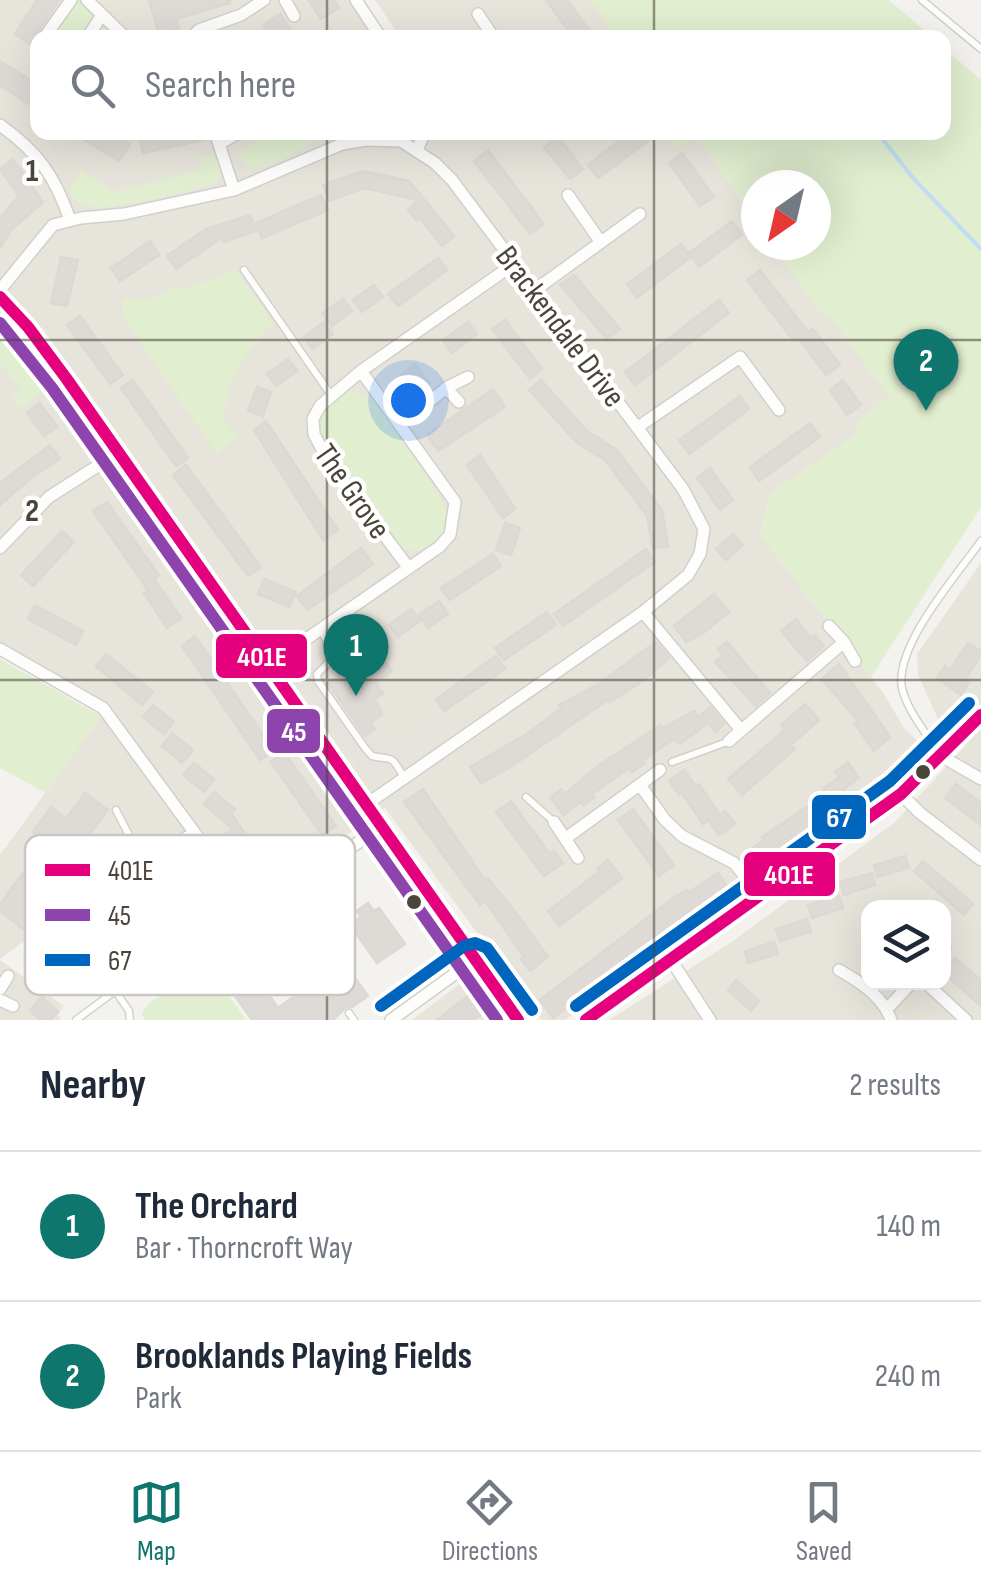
<!DOCTYPE html>
<meta charset="utf-8">
<style>
:root{--surface:#fff;--page:#f2f2f3;--text:#1f2937;--muted:#747a83;--line:#e0e1e3;--accent:#0f766e}
body{margin:0;font-family:"Sofia Sans Condensed",sans-serif;background:var(--page);color:var(--text)}
.controls{position:absolute;right:30px;bottom:30px;display:grid;overflow:hidden;border-radius:20px;box-shadow:0 10px 40px #0002}
.controls button{width:90px;height:90px;display:grid;place-items:center;padding:0;border:0;border-bottom:2px solid var(--line);background:var(--surface);color:var(--text);font:50px sans-serif}
.compass{position:absolute;left:741px;top:170px;width:90px;height:90px;border-radius:50%;background:var(--surface);box-shadow:0 10px 40px #0002;rotate:214deg}
.you{position:absolute;left:408px;top:400px;width:35px;height:35px;margin:-25px;border:8px solid #fff;border-radius:50%;background:#1a73e8;box-shadow:0 0 0 15px #1a73e833}
.badge{display:grid;place-items:center;width:65px;height:65px;border-radius:50%;background:var(--accent);color:#fff;font-size:32px;font-weight:700}
.pin{position:absolute;translate:-50% -82px;filter:drop-shadow(0 2px 5px #0008)}
.pin::after{content:'';position:absolute;top:52px;width:35px;height:30px;background:inherit;clip-path:polygon(0 0,100% 0,50% 100%)}
.list{margin:0;padding:0;list-style:none}
h2{display:flex;justify-content:space-between;align-items:center;height:130px;margin:0;padding:0 40px;font-size:42px}
h2 small{font-size:32px;font-weight:400;color:var(--muted)}
.list li{display:grid;grid-template-columns:65px 1fr auto;gap:30px;align-items:center;box-sizing:border-box;height:150px;padding:0 40px;border-top:2px solid var(--line)}
.list b{display:block;font-size:38px;white-space:nowrap}
.list p{margin:0;font-size:32px;white-space:nowrap;color:var(--muted)}
.list em{font-size:32px;font-style:normal;color:var(--muted)}
.icon{flex:none;width:55px;height:55px;fill:none;stroke:currentColor;stroke-width:2;stroke-linecap:round;stroke-linejoin:round}
.map{position:relative;flex:none;width:981px;height:1020px;overflow:hidden}
.search{position:absolute;background:var(--surface);box-shadow:0 10px 40px #0002;left:30px;right:30px;top:30px;height:110px;display:flex;align-items:center;gap:25px;box-sizing:border-box;padding:0 35px;border-radius:20px;color:var(--muted);font-size:38px}
.sheet{height:430px;background:var(--surface)}
nav{display:flex;justify-content:space-around;align-items:center;box-sizing:border-box;height:140px;border-top:2px solid var(--line);background:var(--surface);font-size:28px;color:var(--muted)}
nav a{display:grid;justify-items:center;gap:5px}
nav .on{color:var(--accent)}
.map>svg:first-child{display:block}
.residential{fill:#e7e4dc;fill-rule:evenodd}
.green{fill:#e1eecf}
.parking{fill:#e6e3df}
.lines{fill:none;stroke-linecap:round;stroke-linejoin:round}
.stream{stroke:#c0ddf1;stroke-width:4}
.building{fill:#dedbd6;stroke:#dcd9d4;stroke-width:2.5}
.lane-casing{stroke:#d2d0cb;stroke-width:9}
.street-casing{stroke:#d2d0cb;stroke-width:14}
.secondary-casing{stroke:#d3cfc5;stroke-width:18}
.lane{stroke:#fdfdfc;stroke-width:6}
.street{stroke:#fdfdfc;stroke-width:11}
.secondary{stroke:#f7f6f1;stroke-width:15}
.bus-1-casing{stroke:#fff;stroke-width:20}
.bus-2-casing{stroke:#fff;stroke-width:20}
.bus-3-casing{stroke:#fff;stroke-width:20}
.bus-1{stroke:#e5007d;stroke-width:12}
.bus-2{stroke:#8e44ad;stroke-width:12}
.bus-3{stroke:#0065bd;stroke-width:12}
.grid{fill:none;stroke:#4b4439;stroke-width:2.5;stroke-opacity:0.55}
.bus-dot{fill:#4b4439;stroke:#fff;stroke-width:4}
.labels{text-anchor:middle;stroke-width:9;stroke-linejoin:round;paint-order:stroke}
.street-label{font-size:32px;fill:#4b4439;stroke:#fff}
.key{fill:#fff;stroke:#c9c7c4;stroke-width:2.5}
.key-label{font-size:28px;fill:#4b4439}
.grid-label{font-size:32px;text-anchor:middle;font-weight:bold;fill:#4b4439;stroke:#fff;stroke-width:9;stroke-linejoin:round;paint-order:stroke}
.line-badge{stroke:#fff;stroke-width:4}
.badge-label{font-size:28px;text-anchor:middle;font-weight:bold;fill:#fff}
</style>
<div class="map">
<svg width="981" height="1020" viewBox="0 0 981 1020">
<rect width="100%" height="100%" fill="#f4f2ee"/>
<path class="residential" d="M0 0H352L378 37 38 38V132H664L675 148 696 135 756 221V245H773L820 312 831 317 890 397 854 424 859 432 769 495 760 535 884 694 904 728 928 751 565 1020H541L385 808 265 893 248 888 202 835 90 919 78 901 0 959V855L110 704 0 642Z
M375 0H591L616 37H400Z
M981 563V1020H609L733 941 894 823 966 745 943 730 918 675 917 654ZM868 908H944V982H868Z
M0 960 64 1006 57 1014 61 1020H0Z
M473 974 503 1020H412Z"/>
<path class="green" d="M77 0 93 16 80 37 50 38Z
M591 0H889L932 37H616Z
M944 48 981 80V507L871 677 760 535 769 495 859 432 853 425 889 397 831 318 820 312 773 245H816V185H756V221L697 136 675 149 664 133 944 132Z
M274 132H334V133C305 139 277 173 247 166L239 152Z
M216 154 223 171 217 181C197 191 107 212 86 206 77 204 73 198 69 191L81 170 114 192 201 169 199 157Z
M236 270 273 323C246 349 228 380 223 418L237 438 217 454 130 327 122 310 123 298 152 299 177 285 184 289Z
M0 321 49 387 19 408 12 398 21 390 0 363Z
M350 391 373 398 441 498 447 512 446 528C434 546 414 561 395 542L321 434C319 409 330 402 350 391Z
M0 659 101 716 46 793 0 768Z
M207 964 246 1020H144L142 1013 148 1004Z"/>
<path class="parking" d="M367 613 378 631 343 656 351 671 340 679 335 673 322 685 369 747 383 738 393 751 439 718 448 731 380 778 365 774 296 677 299 663Z"/>
<g class="lines">
<path class="stream" d="M877 132 913 178 981 249"/>
</g>
<path class="building" d="M37 0H59L30 44 15 34Z
M149 0H230V3L176 19 179 28 159 34Z
M308 0H334L339 8 321 19Z
M546 0H567L595 38H574Z
M280 14 292 32 283 38H272L264 25Z
M0 61 38 85V110L0 85Z
M90 132H112L130 144 119 161 85 140Z
M146 132H206L207 139 143 153 139 134Z
M631 132H660L598 178 588 165Z
M558 136 583 169 570 179 544 147Z
M488 150 544 224 530 234 474 161Z
M682 153 714 197 700 206 669 163Z
M13 159 43 202 11 230 0 248V218L19 196 0 169Z
M363 171 409 181 454 236 442 246 420 218 417 221 408 210 418 200 364 188 329 201 323 185Z
M321 195 328 210 262 238 256 223Z
M250 215 256 231 224 242 223 237 176 269 167 256 206 229Z
M732 221 742 234 699 267 689 253Z
M150 241 159 255 120 281 111 268Z
M681 244 691 257 637 298 627 284Z
M61 257 78 260 67 306 51 303Z
M438 258 447 270 398 306 388 294Z
M760 270 808 332 813 329 840 365 826 375 797 336 793 340 747 280Z
M574 275 620 329 607 339 560 285Z
M374 285 383 297 362 312 353 300Z
M343 299 352 311 332 326 322 314Z
M719 300 729 313 635 385 625 372Z
M80 316 123 375 110 384 67 325Z
M505 320 542 369 530 379 492 329Z
M324 322 333 334 313 349 304 337Z
M468 322 477 334 452 353 443 340Z
M288 359 297 371 276 386 267 374Z
M415 364 430 384 414 395 400 376Z
M133 380 188 458 176 466 121 388Z
M541 380 587 431 617 450 662 510 668 546 653 549 647 516 605 460 577 443 529 390Z
M843 380 861 405 847 415 830 390Z
M257 387 271 392 263 416 248 411Z
M493 389 505 407 438 451 427 435Z
M740 396 749 409 689 454 679 440Z
M40 403 57 427 44 436 27 412Z
M266 421 338 530 323 540 254 430Z
M810 423 820 437 759 481 750 467Z
M50 445 60 459 32 477 0 505V483Z
M480 455 515 509 503 518 467 465Z
M186 465 261 567 248 576 173 475Z
M710 468 733 500 720 510 697 478Z
M107 502 159 575 154 579 181 618 167 628 144 593 148 590 93 511Z
M505 523 520 528 511 555 496 550Z
M62 531 74 542 33 586 21 575Z
M733 534 743 545 726 560 716 549Z
M361 548 373 564 307 610 297 596Z
M646 549 655 562 563 626 554 614Z
M493 554 501 566 450 600 441 588Z
M264 579 296 592 289 607 258 594Z
M714 594 729 612 702 634 686 642 674 626Z
M439 601 448 614 428 628 419 615Z
M35 605 83 631 76 645 28 619Z
M411 609 420 621 398 637 389 625Z
M547 612 556 625 504 660 495 648Z
M796 619 811 638 814 635 824 646 807 661 781 631Z
M195 636 274 751 260 760 182 646Z
M656 642 669 658 641 682 610 702 609 699 509 768 481 783 470 767 528 733 562 708 559 705 597 685Z
M727 642 770 693 756 706 715 662 723 655 718 649Z
M968 643 981 651V655L965 680 969 682 961 695 937 678 945 666 950 670Z
M106 654 153 692 142 705 96 666Z
M496 656 505 669 444 711 436 699Z
M363 661 372 672 385 662 392 671 375 683 383 693 375 699 382 714 371 723 375 729 365 736 328 683Z
M839 664 890 737 874 751 855 724 858 721 822 679Z
M805 704 819 720 791 745 795 749 742 795 728 779 785 730 781 725Z
M153 705 174 722 164 734 143 717Z
M710 707 724 724 716 732 708 723 680 744 674 739 642 761 644 764 632 772 629 768 592 794 595 797 583 805 580 802 564 815 550 798 561 789 565 794 599 765 661 725 663 728 694 711 698 717Z
M172 733 193 750 182 763 162 746Z
M284 752 336 826 322 835 271 762Z
M848 762 859 778 844 789 847 794 816 819 818 822 770 854 774 860 762 868 749 850 764 840 762 837 811 804 809 801 825 790 824 788 839 777 835 772Z
M194 763 214 779 204 792 183 775Z
M684 770 696 786 699 784 720 815 725 811 735 824 719 835 708 820 703 824 681 792 679 794 669 781Z
M956 784 981 803V825L945 798Z
M423 789 485 880 488 878 510 905 548 957 530 971 521 959 524 957 485 901 480 905 404 802Z
M214 792 235 809 231 813 270 870 257 879 225 834 233 829 204 804Z
M85 793 108 810 89 835 124 861 122 864 128 868 122 875 125 877 114 892 72 861 23 929 0 911V904L46 842 33 832 51 807 66 819Z
M511 801 550 854 554 851 563 863 544 876 496 812Z
M633 809 674 865 659 876 618 820Z
M905 856 909 868 877 877 874 865Z
M608 860 622 878 559 926 548 911 599 872 597 869Z
M923 861 973 904 964 915 914 871Z
M718 873 731 892 719 900 716 896 702 906 700 903 563 1007 565 1010 553 1018 540 1000 672 899 686 890 688 893Z
M872 873 875 885 844 895 840 882Z
M839 896 843 908 812 918 808 905Z
M368 903 374 911 379 908 405 944 377 963 350 925 361 917 357 911Z
M807 919 811 932 780 941 776 929Z
M315 921 327 939 320 943 342 975 349 970 368 996 352 1007H346L333 1020H252L233 993 256 976 278 1008 310 985 293 960 313 946 302 931Z
M774 942 778 954 748 963 745 951Z
M955 958 981 980V1006L944 973Z
M736 980 759 1001 751 1011 728 990Z
M473 992 486 1011 473 1020H437Z
M42 997 58 1012 50 1020H40L30 1010Z"/>
<g class="lines">
<g class="lane-casing">
<path id="lane" d="M922 0 981 49
M244 270 331 395
M320 629 335 656 317 674 318 681 365 748 372 756C395 761 389 753 404 777
M334 651 367 629
M940 755C928 735 907 711 902 688 894 646 957 575 981 541
M672 762 727 742
M526 797 553 821
M116 810 130 837 143 850 161 848 192 832
M172 895 195 928 202 929 208 925 211 918 188 884
M349 1013 354 1020
M76 1020 115 991
M130 1020 129 1011 97 964 98 950 219 864"/>
</g>
<g class="street-casing">
<path id="street" d="M87 0 126 38
M285 0 294 16
M356 0 381 38
M478 14 494 38
M44 38 71 0
M87 38 102 15
M191 38 199 30 241 15 264 0
M0 125C38 152 55 176 70 220
M215 132 234 190
M221 143 239 132
M417 150 425 132
M568 195 600 241
M0 290 53 225 81 218 124 214 234 190 342 144 366 140 401 141 435 163 452 180 683 489 704 529 700 554 688 575 643 612 367 804
M535 290 640 214
M446 388 459 402
M402 424 446 388 468 377
M638 427 740 357 779 410
M0 548 49 497 118 453
M408 567 326 457 314 434 313 419 320 406 361 371 514 264
M643 612 741 730
M829 626 844 642 855 661
M0 649 103 708 241 896 253 906 270 904 382 826
M269 665 439 547 450 535 455 502 361 371
M729 741 844 642
M941 756 981 779
M640 785 665 820 682 836 734 863 761 896
M901 794 920 813 981 860
M554 822 578 858
M566 838 660 770
M944 948 945 947
M671 960 710 1020
M839 970C860 982 883 996 891 1020
M925 982 966 1020
M0 989 8 976
M0 1000 13 1006
M887 1009 912 982
M391 1020 474 960"/>
</g>
<g class="secondary-casing">
<path id="secondary" d="M0 297 28 327 66 378 518 1020
M586 1020 901 794 981 715"/>
</g>
<use href="#lane" class="lane"/>
<use href="#street" class="street"/>
<use href="#secondary" class="secondary"/>
<g class="bus-1-casing">
<path id="bus-1" d="M0 297 28 327 66 378 518 1020
M586 1020 901 794 981 715"/>
</g>
<g class="bus-2-casing">
<path id="bus-2" d="M0 323 52 388 497 1020"/>
</g>
<g class="bus-3-casing">
<path id="bus-3" d="M381 1006 464 946 475 943 487 948 532 1010
M576 1006 890 781 969 703"/>
</g>
<use href="#bus-1" class="bus-1"/>
<use href="#bus-2" class="bus-2"/>
<use href="#bus-3" class="bus-3"/>
</g>
<path class="grid" d="M327 0V38M654 0V38M327 132V1020M654 132V1020M0 340H981M0 680H981"/>
<g class="bus-dot">
<circle cx="923" cy="772" r="9"/>
<circle cx="414" cy="902" r="9"/>
</g>
<g class="labels">
<g class="street-label">
<text transform="translate(561 326) rotate(53)" y="11">Brackendale Drive</text>
<text transform="translate(353 491) rotate(55)" y="11">The Grove</text>
</g>
</g>
<rect x="25" y="835" width="330" height="160" rx="15" class="key"/>
<rect x="45" y="864" width="45" height="12" fill="#e5007d"/>
<rect x="45" y="909" width="45" height="12" fill="#8e44ad"/>
<rect x="45" y="954" width="45" height="12" fill="#0065bd"/>
<g class="key-label">
<text x="108" y="880">401E</text>
<text x="108" y="925">45</text>
<text x="108" y="970">67</text>
</g>
<g class="grid-label">
<text x="32" y="181">1</text>
<text x="32" y="521">2</text>
</g>
<g class="line-badge">
<rect x="214" y="632" width="95" height="48" rx="10" fill="#e5007d"/>
<rect x="265" y="707" width="57" height="48" rx="10" fill="#8e44ad"/>
<rect x="810" y="793" width="58" height="48" rx="10" fill="#0065bd"/>
<rect x="742" y="850" width="95" height="48" rx="10" fill="#e5007d"/>
</g>
<g class="badge-label">
<text x="262" y="666">401E</text>
<text x="294" y="741">45</text>
<text x="839" y="827">67</text>
<text x="789" y="884">401E</text>
</g>
</svg>
<div class="controls">
<button><svg class="icon" aria-label="layers" viewBox="0 0 24 24"><path d="M12 4l9 5-9 5-9-5zM3 14l9 5 9-5"/></svg></button>
</div>
<svg class="compass" viewBox="-18 -18 36 36"><path d="M0-13l5 13h-10z" fill="#e53935"/><path d="M0 13l5-13h-10z" fill="#747a83"/></svg>
<div class="you"></div>
<div class="pin badge" style="left:356px;top:696px">1</div>
<div class="pin badge" style="left:926px;top:411px">2</div>
<div class="search"><svg class="icon" aria-label="search" viewBox="0 0 24 24"><circle cx="10" cy="10" r="6"/><path d="M15 15l6 6"/></svg>Search here</div>
</div>
<section class="sheet">
<h2>Nearby<small>2 results</small></h2>
<ul class="list">
<li><span class="badge">1</span><div><b>The Orchard</b><p>Bar · Thorncroft Way</p></div><em>140 m</em></li>
<li><span class="badge">2</span><div><b>Brooklands Playing Fields</b><p>Park</p></div><em>240 m</em></li>
</ul>
</section>
<nav>
<a class="on"><svg class="icon" aria-label="map" viewBox="0 0 24 24"><path d="M3 6l6-2 6 2 6-2v14l-6 2-6-2-6 2zM9 4v14M15 6v14"/></svg>Map</a>
<a><svg class="icon" aria-label="directions" viewBox="0 0 24 24"><path d="M12 3l9 9-9 9-9-9zM9 14v-3h6M13 9l2 2-2 2"/></svg>Directions</a>
<a><svg class="icon" aria-label="saved" viewBox="0 0 24 24"><path d="M7 4h10v16l-5-4-5 4z"/></svg>Saved</a>
</nav>
